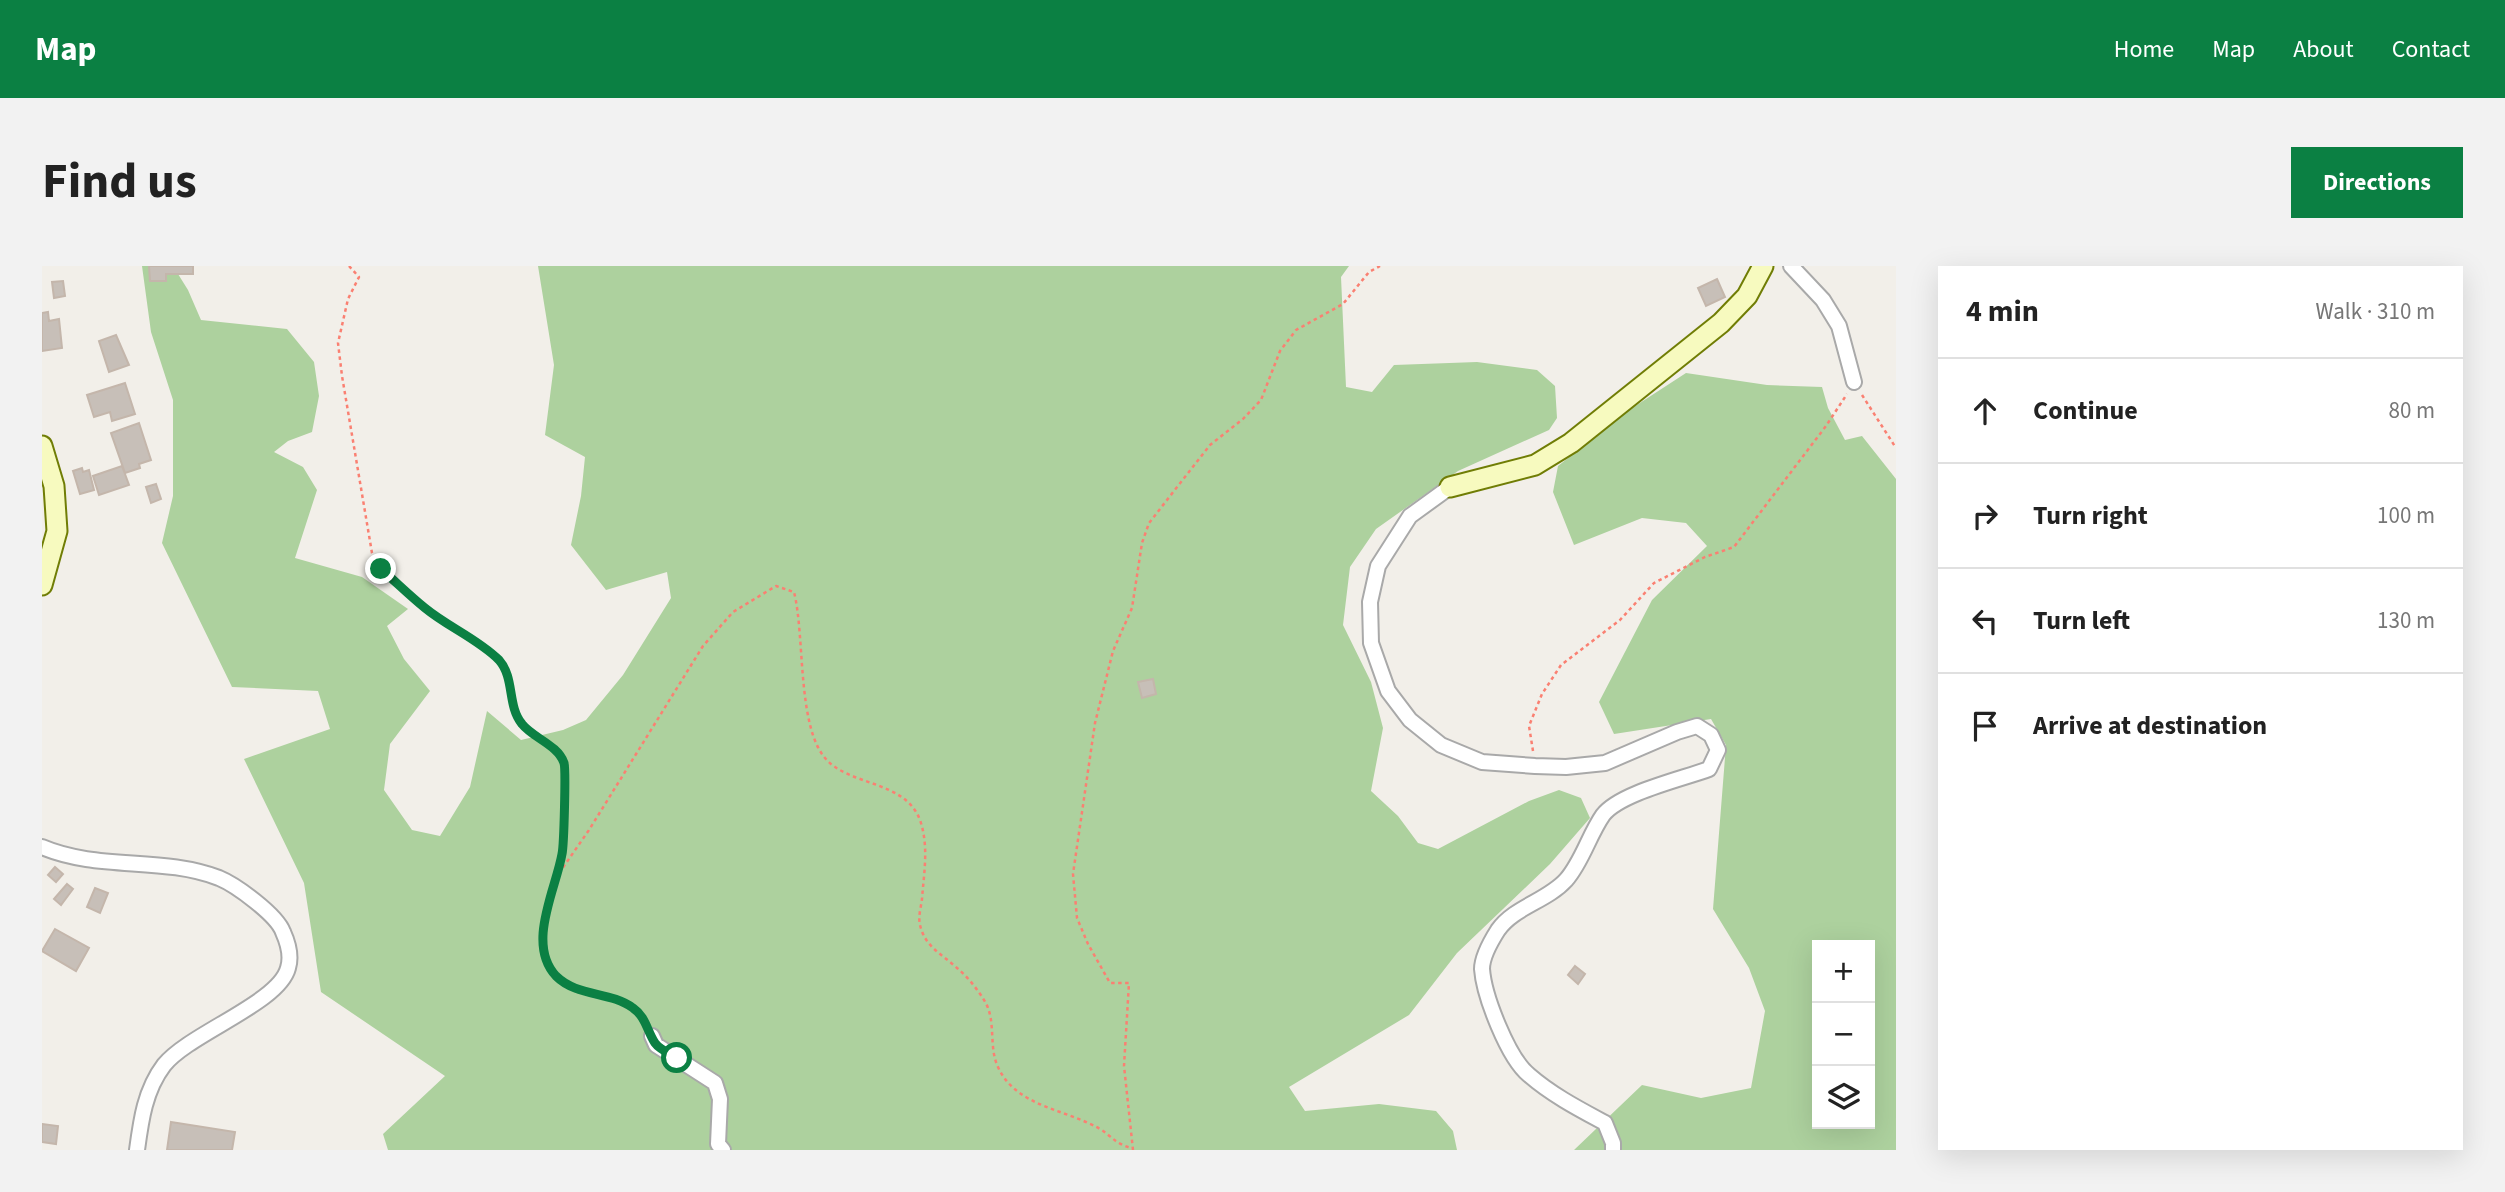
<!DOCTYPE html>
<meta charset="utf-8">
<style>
:root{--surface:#fff;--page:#f2f2f2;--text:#222;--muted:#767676;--line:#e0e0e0;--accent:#0b8043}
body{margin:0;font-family:"Source Sans 3",sans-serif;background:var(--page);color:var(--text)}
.controls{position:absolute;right:21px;bottom:21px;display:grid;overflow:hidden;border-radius:0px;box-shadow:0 7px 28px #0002}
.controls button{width:63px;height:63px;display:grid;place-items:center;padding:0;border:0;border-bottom:2px solid var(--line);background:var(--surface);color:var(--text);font:35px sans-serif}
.stop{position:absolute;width:21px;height:21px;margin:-16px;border:5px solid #0b8043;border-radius:50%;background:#fff}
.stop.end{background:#0b8043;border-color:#fff;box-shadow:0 2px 7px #0008}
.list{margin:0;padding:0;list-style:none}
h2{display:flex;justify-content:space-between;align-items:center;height:91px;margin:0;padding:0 28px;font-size:30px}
h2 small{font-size:23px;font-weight:400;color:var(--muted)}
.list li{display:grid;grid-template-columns:46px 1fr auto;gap:21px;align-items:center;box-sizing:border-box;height:105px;padding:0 28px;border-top:2px solid var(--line)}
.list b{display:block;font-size:26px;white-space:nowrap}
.list em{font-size:23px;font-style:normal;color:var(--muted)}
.icon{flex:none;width:38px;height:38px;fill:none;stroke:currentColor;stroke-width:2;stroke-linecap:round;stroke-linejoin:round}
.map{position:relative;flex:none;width:1854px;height:884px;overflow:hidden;border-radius:0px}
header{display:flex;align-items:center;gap:42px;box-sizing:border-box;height:98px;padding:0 35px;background:var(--accent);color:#fff}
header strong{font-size:33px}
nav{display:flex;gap:38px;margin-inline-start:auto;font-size:24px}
.intro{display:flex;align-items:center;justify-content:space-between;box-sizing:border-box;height:168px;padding:0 42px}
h1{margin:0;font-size:49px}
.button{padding:18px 32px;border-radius:0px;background:var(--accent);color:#fff;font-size:24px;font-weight:700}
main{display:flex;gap:42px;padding:0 42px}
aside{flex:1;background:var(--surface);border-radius:0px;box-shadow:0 7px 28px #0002}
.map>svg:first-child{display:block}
.forest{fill:#add19e;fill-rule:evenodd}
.building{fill:#c7bfb8;stroke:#c4b6ab;stroke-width:2}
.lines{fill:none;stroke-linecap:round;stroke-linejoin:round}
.street-casing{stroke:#a9a9a9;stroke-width:18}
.secondary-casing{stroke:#707d05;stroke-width:23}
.path{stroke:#fa8072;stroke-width:2.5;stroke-dasharray:3.5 3.5;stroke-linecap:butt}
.street{stroke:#fff;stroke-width:14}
.secondary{stroke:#f7fabf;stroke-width:19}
.route{stroke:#0b8043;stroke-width:9}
</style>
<header>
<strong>Map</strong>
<nav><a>Home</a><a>Map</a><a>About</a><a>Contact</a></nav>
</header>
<div class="intro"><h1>Find us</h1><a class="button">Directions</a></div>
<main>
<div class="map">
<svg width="1854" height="884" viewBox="0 0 1854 884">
<rect width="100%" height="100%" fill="#f2efe9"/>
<path class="forest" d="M100 0H131L146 24 159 54 245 63 272 96 277 130 270 166 246 175 232 186 261 201 275 224 253 292 320 311 366 343 345 360 362 393 388 425 348 478 342 524 370 564 398 570 428 521 445 445 479 474 521 464 544 454 581 409 629 332 625 306 564 324 529 279 539 230 543 191 503 169 512 99 496 0H1307L1299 11 1304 121 1330 126 1352 99 1435 96 1495 104 1513 120 1515 152 1507 164 1416 205 1334 263 1308 301 1301 359 1329 416 1341 462 1329 525 1356 550 1376 577 1396 583 1487 535 1517 524 1539 532 1548 552 1508 598 1415 687 1367 749 1247 821 1263 845 1337 838 1394 845 1411 865 1415 884H346L341 868 403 810 279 726 262 617 202 493 288 463 276 425 190 421 120 277 131 230V134L109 66Z
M1644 107 1725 119 1780 121 1786 142 1803 174 1820 170 1854 213V884H1532L1600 819 1659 832 1709 822 1723 745 1707 702 1671 643 1684 479 1669 453 1572 468 1557 436 1610 334 1665 280 1644 257 1600 252 1532 279 1511 226 1516 200 1584 146ZM1775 679H1828V858H1775Z"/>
<path class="building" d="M107 0H151V8H124V15H108Z
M1675 13 1683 31 1664 40 1656 22Z
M21 15 23 30 12 32 10 16Z
M6 46 7 55 17 53 20 82 0 85V47Z
M74 69 87 99 67 106 57 75Z
M83 117 93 148 70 155 68 146 52 151 45 129Z
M97 157 109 194 97 198 98 202 83 207 69 167Z
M80 200 87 219 57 229 51 210Z
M40 202 41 206 47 204 52 224 38 228 31 205Z
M114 218 119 233 109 237 104 221Z
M1111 413 1114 428 1100 432 1096 416Z
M13 601 21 608 14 616 6 609Z
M25 618 31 623 19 639 12 633Z
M53 622 66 627 58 647 45 641Z
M13 663 47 682 34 705 0 685Z
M1533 700 1543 708 1536 718 1526 709Z
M129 856 193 866 190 884H125Z
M0 858 16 860 14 878 0 876Z"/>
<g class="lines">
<g class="street-casing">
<path id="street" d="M1749 0 1781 34 1797 60 1812 116
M1408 221 1368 250 1336 300 1328 336 1329 377 1346 425 1368 454 1399 479 1440 496 1493 500 1524 501 1563 497 1635 466 1655 460 1669 469 1676 484 1667 503C1640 513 1578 527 1561 549 1547 569 1540 596 1524 614 1505 635 1472 641 1456 664 1449 675 1440 690 1440 703 1442 730 1466 792 1487 809 1510 829 1537 843 1563 857L1571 877V884
M0 581C56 605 120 590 177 612 194 619 235 649 241 666 246 677 250 689 246 702 237 737 148 767 122 799 103 824 99 854 95 884
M610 770 614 779 673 817 678 833 676 878 681 884"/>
</g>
<g class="secondary-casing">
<path id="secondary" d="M0 180 12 220 15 265 0 319
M1408 221 1493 199 1529 177 1679 57 1705 30 1721 0"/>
</g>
<path class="path" d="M307 0 317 11 306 33 296 77 300 110 330 287C357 336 416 356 455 393 471 408 466 430 473 449 479 464 498 470 509 480 514 485 518 492 522 497 522 526 523 555 521 584 518 620 479 681 517 712 537 728 560 725 582 735 592 740 599 749 605 758
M1820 129 1854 182
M1491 485 1487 460 1500 428 1519 399 1578 354 1612 317 1663 291 1692 281 1784 160 1805 128
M513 613 547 564 661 380 691 346 734 320 752 326C763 369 755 459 783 492 806 520 863 514 878 554 887 580 882 606 880 633 879 641 876 651 878 659 883 681 900 688 915 702 925 710 936 724 942 734 955 754 946 780 956 801 974 841 1024 843 1058 863 1071 871 1072 877 1089 882
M1091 884 1082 800 1087 717H1068L1046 678 1035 652 1031 608 1053 457 1071 385 1090 342 1100 277 1107 257 1168 179 1201 153 1219 134 1238 85 1254 64 1301 38 1327 6 1338 0"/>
<use href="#street" class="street"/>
<use href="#secondary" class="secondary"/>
</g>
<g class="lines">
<path class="route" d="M339 303C354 316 368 330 383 342 406 361 436 373 457 394 473 412 465 440 480 458 491 472 516 479 522 497 524 503 522 579 520 588 514 623 484 678 514 710 535 731 568 725 591 742 604 751 605 765 613 777 617 783 628 788 635 792"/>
</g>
</svg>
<div class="controls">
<button>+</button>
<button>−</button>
<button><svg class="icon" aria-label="layers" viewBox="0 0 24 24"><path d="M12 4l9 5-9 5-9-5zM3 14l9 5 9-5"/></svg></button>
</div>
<div class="stop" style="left:635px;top:792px"></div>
<div class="stop end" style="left:339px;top:303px"></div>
</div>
<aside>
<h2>4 min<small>Walk · 310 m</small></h2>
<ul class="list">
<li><svg class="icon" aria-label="ahead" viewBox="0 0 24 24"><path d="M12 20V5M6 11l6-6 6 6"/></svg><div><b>Continue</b></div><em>80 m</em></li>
<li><svg class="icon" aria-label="right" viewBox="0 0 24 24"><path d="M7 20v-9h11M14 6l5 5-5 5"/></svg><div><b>Turn right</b></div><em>100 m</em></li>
<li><svg class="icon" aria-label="left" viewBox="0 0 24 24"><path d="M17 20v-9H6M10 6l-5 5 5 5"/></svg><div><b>Turn left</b></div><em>130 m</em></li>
<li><svg class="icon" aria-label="arrive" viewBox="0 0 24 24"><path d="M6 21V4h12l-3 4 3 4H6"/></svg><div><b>Arrive at destination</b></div></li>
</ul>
</aside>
</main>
